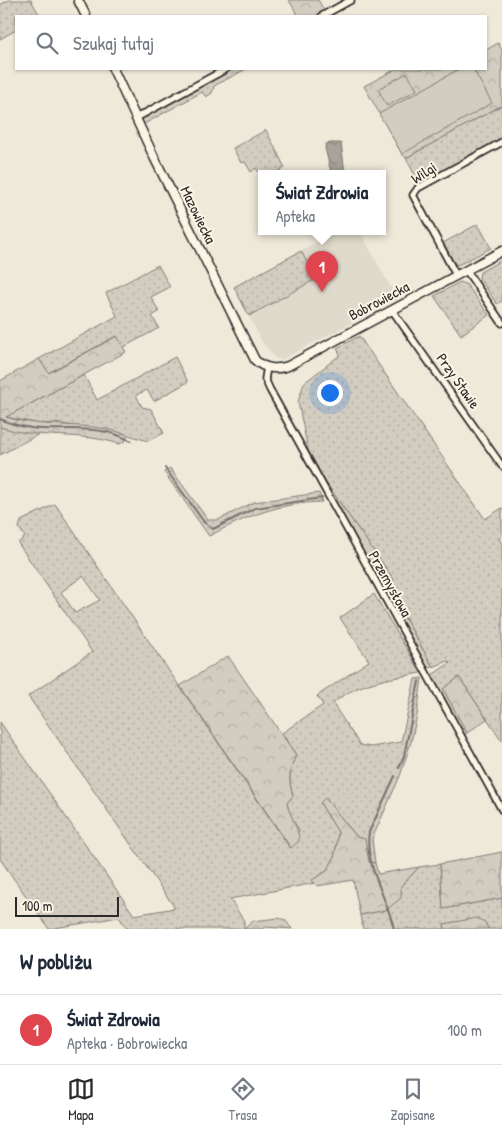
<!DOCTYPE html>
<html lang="pl">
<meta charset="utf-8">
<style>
:root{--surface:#fff;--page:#f2f2f3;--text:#1f2937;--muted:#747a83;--line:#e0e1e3;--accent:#2b2b2b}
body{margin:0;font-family:"Patrick Hand",sans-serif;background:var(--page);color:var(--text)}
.scale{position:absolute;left:15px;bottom:12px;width:104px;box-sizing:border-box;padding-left:5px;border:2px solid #2b2b2b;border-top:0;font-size:14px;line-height:18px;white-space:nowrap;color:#2b2b2b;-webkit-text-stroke:4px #fcf5e5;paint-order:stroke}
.you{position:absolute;left:329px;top:392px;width:18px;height:18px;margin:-12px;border:4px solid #fff;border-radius:50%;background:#1a73e8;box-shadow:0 0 0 8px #1a73e833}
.badge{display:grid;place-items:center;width:32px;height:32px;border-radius:50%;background:var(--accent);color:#fff;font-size:16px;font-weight:700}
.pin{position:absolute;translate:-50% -41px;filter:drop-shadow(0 1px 2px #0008)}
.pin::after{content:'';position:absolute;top:26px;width:18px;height:15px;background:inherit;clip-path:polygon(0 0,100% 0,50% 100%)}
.popup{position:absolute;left:258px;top:170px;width:128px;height:65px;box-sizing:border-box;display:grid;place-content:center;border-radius:0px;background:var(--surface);filter:drop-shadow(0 1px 4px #0005);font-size:16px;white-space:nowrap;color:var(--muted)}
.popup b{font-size:19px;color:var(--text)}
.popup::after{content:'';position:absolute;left:50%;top:100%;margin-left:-10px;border:10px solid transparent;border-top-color:var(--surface)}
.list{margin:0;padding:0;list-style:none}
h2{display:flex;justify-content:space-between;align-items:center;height:65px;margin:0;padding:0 20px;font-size:21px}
h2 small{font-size:16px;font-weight:400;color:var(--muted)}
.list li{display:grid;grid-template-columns:32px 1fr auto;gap:15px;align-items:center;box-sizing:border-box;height:70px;padding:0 20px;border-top:1px solid var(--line)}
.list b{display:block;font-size:19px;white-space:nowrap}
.list p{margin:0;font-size:16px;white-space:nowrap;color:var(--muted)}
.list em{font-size:16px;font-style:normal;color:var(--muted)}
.icon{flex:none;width:28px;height:28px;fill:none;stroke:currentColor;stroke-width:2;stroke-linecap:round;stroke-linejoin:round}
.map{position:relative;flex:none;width:502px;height:929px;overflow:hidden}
.search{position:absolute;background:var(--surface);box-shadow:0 1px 4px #0004;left:15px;right:15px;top:15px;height:55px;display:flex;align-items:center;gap:12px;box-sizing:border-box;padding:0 18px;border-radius:0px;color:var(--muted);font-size:19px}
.sheet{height:135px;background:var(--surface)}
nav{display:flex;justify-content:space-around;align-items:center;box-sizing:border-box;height:70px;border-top:1px solid var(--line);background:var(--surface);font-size:14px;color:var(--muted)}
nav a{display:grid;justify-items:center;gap:2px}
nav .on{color:var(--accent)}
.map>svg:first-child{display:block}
.built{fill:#e0dacc}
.grass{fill:url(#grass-dots);stroke:#7e7c76;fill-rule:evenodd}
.forest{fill:url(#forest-crowns);stroke:#7e7c76}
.garden{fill:#d2cdc0;stroke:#7e7c76}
.water{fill:url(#water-ripples);stroke:#75736d}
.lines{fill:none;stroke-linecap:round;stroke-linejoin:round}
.stream{stroke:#75736d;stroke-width:2}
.street-casing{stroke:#2b2b2b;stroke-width:9}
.secondary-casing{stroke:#2b2b2b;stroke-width:11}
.street{stroke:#fcf5e5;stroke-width:5.5}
.secondary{stroke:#fcf5e5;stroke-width:8}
.labels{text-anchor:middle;stroke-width:4;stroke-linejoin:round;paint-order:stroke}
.street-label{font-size:15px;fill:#2b2b2b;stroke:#fcf5e5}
</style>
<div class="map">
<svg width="502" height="929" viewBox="0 0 502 929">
<defs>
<pattern id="grass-dots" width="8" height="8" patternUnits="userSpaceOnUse" patternTransform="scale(1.25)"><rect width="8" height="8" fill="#d2cdc0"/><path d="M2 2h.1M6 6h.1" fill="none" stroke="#b4b0a5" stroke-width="1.8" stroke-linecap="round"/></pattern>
<pattern id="forest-crowns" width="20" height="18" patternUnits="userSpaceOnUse" patternTransform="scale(1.25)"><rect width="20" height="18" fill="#d2cdc0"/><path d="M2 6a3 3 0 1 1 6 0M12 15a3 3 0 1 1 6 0" fill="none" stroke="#b4b0a5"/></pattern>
<pattern id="water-ripples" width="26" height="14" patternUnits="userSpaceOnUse" patternTransform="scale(1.25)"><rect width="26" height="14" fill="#a6a399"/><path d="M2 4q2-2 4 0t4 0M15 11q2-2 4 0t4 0" fill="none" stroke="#87857d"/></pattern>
</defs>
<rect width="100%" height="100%" fill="#efe9da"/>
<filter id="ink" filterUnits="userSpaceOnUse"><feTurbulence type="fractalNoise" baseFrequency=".02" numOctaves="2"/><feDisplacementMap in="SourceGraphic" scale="10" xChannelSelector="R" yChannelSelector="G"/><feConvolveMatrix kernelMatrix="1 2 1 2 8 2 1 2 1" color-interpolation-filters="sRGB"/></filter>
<g filter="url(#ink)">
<path class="built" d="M337 231H360L397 299 281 360 275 358 262 342 249 316 316 279 301 251Z"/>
<path class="grass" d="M9 0H31L40 16H16V30L0 39V5Z
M233 69H246L214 86 212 93 206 97 202 92 144 124 142 119Z
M502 105V140L420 185 406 158Z
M266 130 285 168 275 173H262V177L256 168 251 172 245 162 241 163 233 148Z
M478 224 491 248 458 265 455 264 443 243Z
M301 251 316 279 249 316 234 287Z
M502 260V301L497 304 479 278 480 272Z
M158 265 170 287 151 297 159 312 152 316 159 328 122 348 116 336 48 373 39 359 117 316 106 293Z
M460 282 467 285 489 315 461 335 434 296Z
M359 336 485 519 502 508V536L499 539 502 544V741L459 677 444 689 467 733 464 735 432 675 450 663 448 661 433 667 386 585 394 580 326 483 308 450 298 402 304 383 340 355 337 348Z
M175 357 188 382 154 401 147 390 136 395 142 407 151 409 164 433 148 441 125 434 55 423 40 424 6 417 84 375 97 400Z
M0 427 39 434 0 455Z
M170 468 208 520H218L254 502 319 493 322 502C279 503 247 516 209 536L164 472Z
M55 504 290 848 299 830 290 816 287 803 293 796C288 780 289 770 296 755L282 733 323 705 317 696 369 661 340 618 374 594 421 673C392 678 353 683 333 704L360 745 371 747 401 742 415 679 422 678 417 715 411 742 400 776 372 839 375 863 369 862 357 837 325 798 320 803 338 832 337 843 334 858 327 871 313 880 315 883 230 899 244 921V929H127L119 917 49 929 0 859V722L134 915 175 908 28 696 92 652 18 543 25 537 19 528 21 521ZM83 576 100 600 75 613 61 592Z
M440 864 443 909 502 898V929H488L485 922 444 924 445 929H363L360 915 386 910 401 886 419 867Z"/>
<path class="forest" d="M289 0H318L325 12 316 16H298Z
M498 43 502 50V105L406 158 402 154 364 86 396 69H486V50Z
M117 336 126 352 6 417C46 430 88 420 128 435L125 441 120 444C80 431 38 440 0 427V381L39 359 49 373Z
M326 483 394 580 386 586 433 667 426 668 323 484Z
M228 656 296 755C289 770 288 780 293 796L287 803C290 817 299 827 299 841L291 848 180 686Z
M459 677 487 719 467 733 443 689Z
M325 798 357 837 365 839 369 862 375 863 378 874 419 867 401 886V898L386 910 360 915 353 880 317 886 312 880 327 871 334 858 337 843 338 832 320 803Z
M502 852V898L443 909 440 864Z
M278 918 285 920 292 929 265 927 262 929H244L253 921Z
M476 918 485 922 488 929H445L444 924Z"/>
<path class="garden" d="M459 69H473L492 103 402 154 379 114Z
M407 73 417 90 387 106 378 89Z"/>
<path class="water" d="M331 143H341L345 173 331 172 325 148 326 144Z"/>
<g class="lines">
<path class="stream" d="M0 419C40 437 68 424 107 432 115 433 124 438 132 441
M165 468 204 522 213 529 255 508 322 498
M399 768 404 756 419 681
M394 929C387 897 364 865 369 832L395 776"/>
<g class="street-casing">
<path id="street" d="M322 16 351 0
M136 118 226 69
M466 270 502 323
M456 275 413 195 418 188 502 142
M392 310 502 466
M267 367 265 379 270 390 502 810"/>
</g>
<g class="secondary-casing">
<path id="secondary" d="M78 0 86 16
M113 69 154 157 255 360C264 369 277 370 288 366L502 251"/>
</g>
<use href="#street" class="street"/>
<use href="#secondary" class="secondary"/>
</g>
</g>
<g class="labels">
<g class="street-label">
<text transform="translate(424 173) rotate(-33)" y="5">Wilgi</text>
<text transform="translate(198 215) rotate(64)" y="5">Mazowiecka</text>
<text transform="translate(379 301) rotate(-28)" y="5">Bobrowiecka</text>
<text transform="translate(458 381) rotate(55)" y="5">Przy Stawie</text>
<text transform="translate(390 584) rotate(61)" y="5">Przemysłowa</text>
</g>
</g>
</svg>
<div class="scale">100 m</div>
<div class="you"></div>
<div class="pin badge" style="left:322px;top:292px;background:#e0444e">1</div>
<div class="popup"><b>Świat Zdrowia</b>Apteka</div>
<div class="search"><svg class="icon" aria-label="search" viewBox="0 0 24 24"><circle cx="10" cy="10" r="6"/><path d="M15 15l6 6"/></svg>Szukaj tutaj</div>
</div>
<section class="sheet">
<h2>W pobliżu<small></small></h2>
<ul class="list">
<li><span class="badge" style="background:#e0444e">1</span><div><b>Świat Zdrowia</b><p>Apteka · Bobrowiecka</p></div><em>100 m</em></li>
</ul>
</section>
<nav>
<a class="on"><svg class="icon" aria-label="map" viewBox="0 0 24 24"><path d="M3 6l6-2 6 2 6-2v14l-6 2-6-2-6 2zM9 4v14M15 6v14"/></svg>Mapa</a>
<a><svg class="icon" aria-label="directions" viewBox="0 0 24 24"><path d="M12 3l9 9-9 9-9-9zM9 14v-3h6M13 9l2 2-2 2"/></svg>Trasa</a>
<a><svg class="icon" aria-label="saved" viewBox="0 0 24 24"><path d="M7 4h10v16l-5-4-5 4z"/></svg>Zapisane</a>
</nav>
